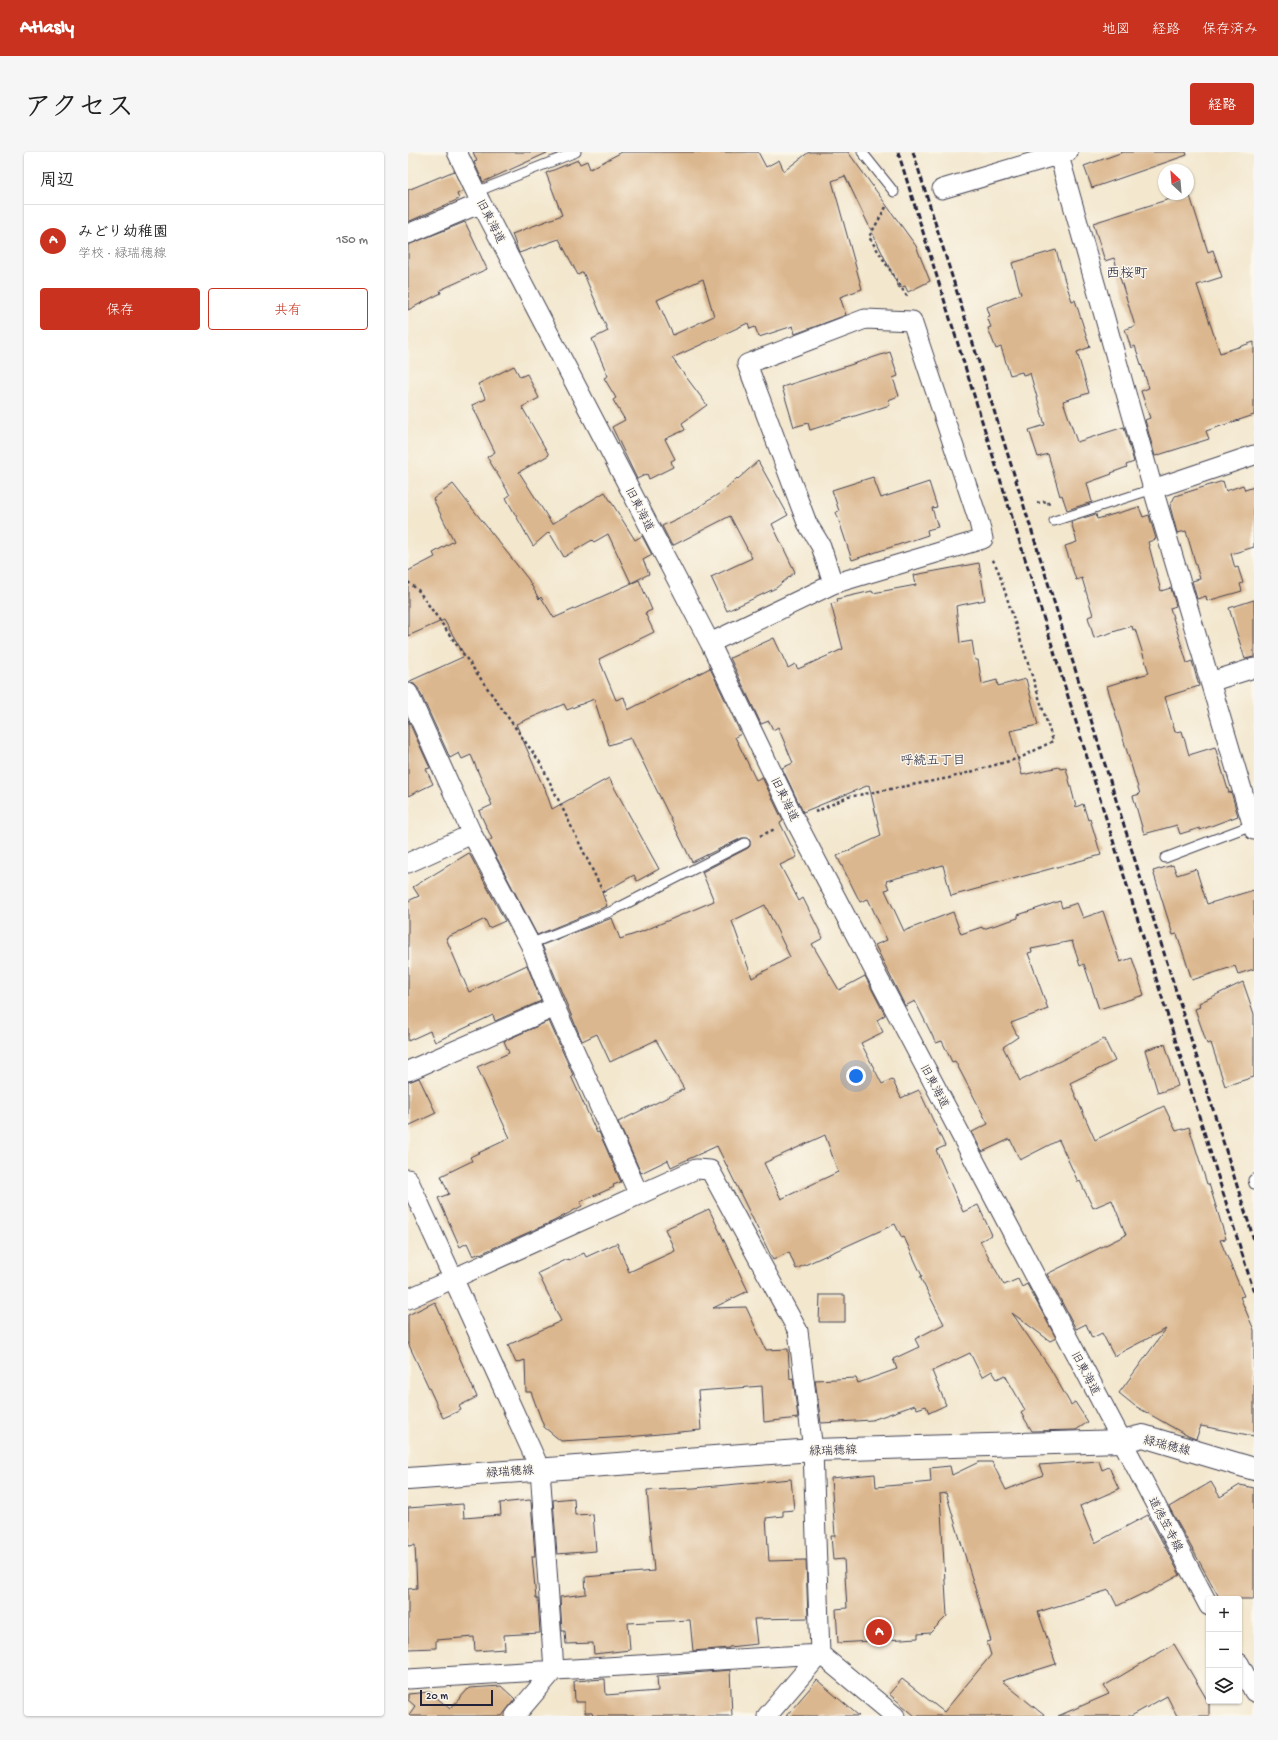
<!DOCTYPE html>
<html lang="ja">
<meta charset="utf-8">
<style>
:root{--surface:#fff;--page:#f6f6f6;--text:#222;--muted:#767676;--line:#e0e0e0;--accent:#c8321e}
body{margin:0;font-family:"Gochi Hand","Klee One",sans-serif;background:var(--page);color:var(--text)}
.controls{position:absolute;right:12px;bottom:12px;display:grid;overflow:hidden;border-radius:4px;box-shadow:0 1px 3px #0004}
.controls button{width:36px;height:36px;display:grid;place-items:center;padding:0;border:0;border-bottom:1px solid var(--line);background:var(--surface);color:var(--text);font:20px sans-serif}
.compass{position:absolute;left:750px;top:12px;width:36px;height:36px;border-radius:50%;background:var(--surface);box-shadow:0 1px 3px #0004;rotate:334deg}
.scale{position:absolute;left:12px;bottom:10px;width:73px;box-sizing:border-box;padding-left:4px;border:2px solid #22223b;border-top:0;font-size:11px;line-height:14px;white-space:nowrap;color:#22223b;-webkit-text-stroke:3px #fbf7ec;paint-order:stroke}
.you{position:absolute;left:448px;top:924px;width:14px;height:14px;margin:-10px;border:3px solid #fff;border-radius:50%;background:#1a73e8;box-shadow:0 0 0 6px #1a73e833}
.badge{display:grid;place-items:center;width:26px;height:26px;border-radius:50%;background:var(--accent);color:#fff;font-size:13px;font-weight:700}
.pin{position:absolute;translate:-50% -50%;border:2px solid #fff;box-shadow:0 1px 4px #0006}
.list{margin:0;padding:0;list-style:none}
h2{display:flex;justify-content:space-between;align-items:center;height:52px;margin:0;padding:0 16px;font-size:17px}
h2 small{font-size:13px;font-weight:400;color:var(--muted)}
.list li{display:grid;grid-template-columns:26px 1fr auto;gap:12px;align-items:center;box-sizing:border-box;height:72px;padding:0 16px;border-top:1px solid var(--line)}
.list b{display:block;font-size:15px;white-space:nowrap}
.list p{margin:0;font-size:13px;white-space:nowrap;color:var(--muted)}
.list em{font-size:13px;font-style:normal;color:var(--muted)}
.actions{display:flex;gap:8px;padding:12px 16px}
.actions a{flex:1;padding:9px 0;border:1px solid var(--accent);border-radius:4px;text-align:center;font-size:14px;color:var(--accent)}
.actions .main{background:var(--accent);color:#fff}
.icon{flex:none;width:22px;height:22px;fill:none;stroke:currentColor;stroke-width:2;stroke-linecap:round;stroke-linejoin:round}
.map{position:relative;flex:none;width:846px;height:1564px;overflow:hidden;border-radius:4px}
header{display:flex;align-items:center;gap:24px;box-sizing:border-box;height:56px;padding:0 20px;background:var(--accent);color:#fff}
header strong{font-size:19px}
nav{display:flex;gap:22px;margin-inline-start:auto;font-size:14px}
.intro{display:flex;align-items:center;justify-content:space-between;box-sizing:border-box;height:96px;padding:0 24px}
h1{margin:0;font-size:28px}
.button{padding:10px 18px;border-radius:4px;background:var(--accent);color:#fff;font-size:14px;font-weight:700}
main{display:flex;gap:24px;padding:0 24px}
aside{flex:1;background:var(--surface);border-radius:4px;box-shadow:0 1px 3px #0004}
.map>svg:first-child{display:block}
.building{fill:#dbb78f;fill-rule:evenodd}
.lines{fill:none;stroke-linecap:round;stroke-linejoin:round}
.service-casing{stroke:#414051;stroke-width:11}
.minor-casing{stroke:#414051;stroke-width:21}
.secondary-casing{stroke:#414051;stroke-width:24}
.path{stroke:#414051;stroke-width:2.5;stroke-dasharray:3 3;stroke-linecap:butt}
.service{stroke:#fff;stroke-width:9}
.minor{stroke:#fff;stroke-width:19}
.secondary{stroke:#fff;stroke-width:22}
.rail{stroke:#22223b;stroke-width:3;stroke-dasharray:6 3;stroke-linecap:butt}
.labels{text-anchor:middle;stroke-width:3;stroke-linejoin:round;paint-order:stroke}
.street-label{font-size:12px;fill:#22223b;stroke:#fbf7ec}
.neighbourhood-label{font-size:13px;fill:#22223b;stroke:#fbf7ec}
.quarter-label{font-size:14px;fill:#22223b;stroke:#fbf7ec}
</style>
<header>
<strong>Atlasly</strong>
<nav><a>地図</a><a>経路</a><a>保存済み</a></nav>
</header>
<div class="intro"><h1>アクセス</h1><a class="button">経路</a></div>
<main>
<aside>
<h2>周辺<small></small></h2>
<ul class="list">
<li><span class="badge">A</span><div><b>みどり幼稚園</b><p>学校 · 緑瑞穂線</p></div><em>150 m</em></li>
</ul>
<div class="actions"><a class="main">保存</a><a>共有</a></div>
</aside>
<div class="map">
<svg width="846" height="1564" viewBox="0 0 846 1564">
<rect width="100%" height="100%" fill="#fbf7ec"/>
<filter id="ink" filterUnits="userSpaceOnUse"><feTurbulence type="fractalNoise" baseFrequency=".025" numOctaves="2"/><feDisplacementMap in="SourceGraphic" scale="8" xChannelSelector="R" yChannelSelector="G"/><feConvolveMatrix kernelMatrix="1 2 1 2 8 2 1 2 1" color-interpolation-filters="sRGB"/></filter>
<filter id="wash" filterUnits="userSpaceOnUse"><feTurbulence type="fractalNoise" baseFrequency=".012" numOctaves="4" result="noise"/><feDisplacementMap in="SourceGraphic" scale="16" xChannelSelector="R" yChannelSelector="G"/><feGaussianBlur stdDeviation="0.9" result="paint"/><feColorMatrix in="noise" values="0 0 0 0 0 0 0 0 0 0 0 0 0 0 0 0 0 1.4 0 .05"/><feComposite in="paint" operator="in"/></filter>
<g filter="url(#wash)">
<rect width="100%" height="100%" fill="#f3e7ce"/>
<g id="blocks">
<path class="building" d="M65 0H141L75 30 66 10 69 9Z
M214 0H350L358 15 371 8 376 19 401 0H440L508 94 522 129 500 140 497 134 491 136 437 24 424 29 454 137 432 145 438 163 387 182 385 174 351 185 347 175 342 177 340 171 264 206 299 253 274 271 277 278 257 287 267 307 263 309 265 315 241 327 239 322 229 327 204 275 217 268 205 248 208 246 196 226 200 224 184 187 200 179 175 120 170 123 151 87 111 101 104 82 154 63 138 21 170 8 172 12 179 9 182 17ZM295 127 306 164 265 183 249 148Z
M715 0H778L779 3 684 36 676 14Z
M46 19 55 39 49 42 51 47 0 70V38Z
M781 41 800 100 805 98 814 125 789 133 812 201 846 190V263L798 279 801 287 747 304 737 268 742 266 733 239 741 236 727 194 723 196 717 177 727 174 706 106 697 109 685 71Z
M57 70 79 117 32 138 33 141 0 158V93Z
M648 98 657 129 664 149 667 148 682 195 669 200 681 241 655 249 669 290 716 275 726 310 718 313 719 315 703 321 704 322 679 331 684 350 659 358 654 343 652 344 640 302 630 305 621 278 637 273 622 221 615 223 614 220 602 223 593 195 588 197 580 176 583 175 579 165 582 164 579 155 613 142 604 111Z
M482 200 490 224 485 226 491 244 480 248 482 253 402 278 400 271 386 275 374 235Z
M106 214 112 225 119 222 131 246 114 255 141 303 111 320 144 372 197 340 227 388 234 384 244 403 235 408 241 422 223 431 200 382 186 390 184 388 156 405 141 380 125 394 98 346 102 343 79 305 87 300 64 253 78 247 70 232Z
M350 309 380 363 364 372 387 420 368 436 319 459 303 425 344 406 322 364 264 394 254 374 283 360 315 339 329 326 330 327Z
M465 325 473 346 521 330 529 355 524 356 530 375 519 378 520 383 444 408 428 360 431 359 424 338Z
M815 329 818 339 835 333 837 338 846 335V395L823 402 827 416 830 415 835 431 832 432 834 439 799 449 798 444 789 447 784 429 792 427 778 379 769 381 762 354 767 344Z
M45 332 120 427 131 447 133 445 146 466 231 428 244 458 237 461 246 480 191 507 208 548 216 545 220 558 302 516 333 582 327 585 348 628 354 625 375 669 372 671 389 705 372 713 391 749 395 746 415 786 404 792 431 838 457 824 477 863 469 868 475 880 453 891 474 932 484 927 493 946 511 938 537 994 528 998 555 1060 570 1053 584 1083 572 1089 596 1133 610 1127 614 1135 619 1132 648 1186 642 1189 604 1161 642 1216 663 1253 667 1250 680 1270 668 1278 624 1279 613 1261 617 1258 597 1223 589 1227 584 1219 574 1225 562 1201 524 1219 538 1253 521 1261 518 1254 509 1257 507 1253 464 1268 413 1271 407 1228 448 1226 450 1231 489 1217 485 1207 511 1195 507 1187 536 1172 512 1125 514 1124 496 1085 494 1086 487 1072 388 1117 381 1100 365 1108 309 994 263 1015 260 1008 233 1021 210 970 276 937 248 888 202 910 189 882 174 889 134 793 204 766 212 787 233 780 306 749 294 720 340 696 342 694V689L340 686H334L284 710 223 586 201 593 186 547 159 558 156 552 108 572 134 632 135 631 144 657 201 626 251 717 229 729 226 723 194 741 199 754 129 783 80 689 84 687 71 659 84 653 63 603 54 607 51 601 42 606 10 536 6 532 0 530 57 504 36 468 0 484V419L27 405 25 401 46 389 25 347ZM357 753 382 805 344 826 324 769ZM417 983 430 1020 373 1047 356 1011Z
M731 355 735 365 741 363 748 387 740 390 753 439 763 436 768 454 762 456 779 511 784 509 791 534 757 545 767 580 774 579 781 603 807 595 821 641 823 640 830 664 792 678V676L772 682 769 673 736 682 725 644 732 642 699 534 741 521 727 477 725 478 724 474 686 486 680 465 685 463 674 426 668 428 657 394 669 390 663 370 688 362 689 367Z
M571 411 577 448 548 454 552 491 564 489 567 508H570L574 532 589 528 590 534 618 527 630 573 602 579 614 623 651 615 652 617 658 616 668 655 675 652 680 668 682 667 693 703 543 744 535 713 478 729 481 737 477 738 496 779 545 760 553 782 574 775 575 777 610 766V763L652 749 654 756 669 751 675 766 695 759 712 810 724 806 736 843 691 857 676 812 672 814 664 789 623 797 624 800 620 801 640 857 603 871 610 885 595 895 612 929 696 887 707 909 662 931 687 988 756 954 768 979 781 975 799 1032H801L818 1087 812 1088 836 1144 832 1145 846 1178V1284L793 1274 788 1287 780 1284 727 1254 711 1241 758 1177 706 1204 694 1181 684 1186 678 1172 668 1177 639 1122 718 1083 704 1048 685 1056 672 1029 670 1030 651 988 612 1008 602 987 574 1000 564 980 580 972 547 909 544 910 534 889 528 891 507 849 497 854 467 793 479 788 460 747 452 750 429 704 473 684 461 633 395 660 374 616 385 611 370 575 365 578 361 569 353 572 322 506 366 486 380 516 387 512 390 517 435 497 423 452 430 450 429 447 464 439 465 441 508 433 506 423Z
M846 448V505L837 507 821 456Z
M0 568 22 616 18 617 25 632 0 644Z
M61 701 97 769 81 776 77 767 38 786 61 840 119 813 133 849 87 869 85 863 27 890 22 879 0 889V749L11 744 5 735Z
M765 713 769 723 788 717 799 752 846 738V817L830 822 827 814 784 828 769 782 765 783 745 719Z
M835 830 846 862V925L817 934 803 891 799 892 787 857 792 855 791 851Z
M141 869 165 923 163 924 189 981 191 980 213 1030 205 1033 206 1035 172 1050 174 1054 146 1069 72 1102V1101L65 1104 59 1091 52 1095 30 1046 41 1042 33 1024 64 1009 62 1005 102 986 69 915 101 901 96 889Z
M757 892 770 934 750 941 737 898Z
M11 926 28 961 0 974V930Z
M301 1057 340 1139 305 1156 338 1155 358 1198 380 1197 382 1227 385 1226 390 1266 356 1270 354 1234 290 1239 293 1278 220 1285 153 1289 136 1275 123 1240H118L117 1208 108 1211 100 1193 153 1169 130 1121 160 1107 161 1108 176 1101 178 1105 209 1091 221 1120 267 1099 257 1077Z
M412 1143H437V1170H411Z
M27 1150 69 1245 51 1254 53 1258 35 1266 0 1191V1163Z
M691 1309 694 1318 701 1315 711 1337 672 1354 687 1391 740 1363 772 1423 737 1442 736 1441 709 1454 701 1438 630 1460 648 1512 594 1529 637 1564H507L481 1542 494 1527 536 1560 583 1503 579 1490 583 1489 538 1341 532 1342 539 1464 522 1481 510 1482V1486L430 1491 428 1457 439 1456 436 1407 425 1408 423 1384H427L423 1326 467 1322 468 1335 523 1330 522 1316 542 1314 544 1323 571 1310H584L598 1338 635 1323 631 1313Z
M383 1327 386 1358 375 1359V1364L358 1366 361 1409 398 1408 400 1466 346 1467 349 1492 321 1495V1496L285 1499 282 1468 220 1471 222 1498 186 1502 185 1491 158 1492 157 1479H154L152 1445 178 1442 177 1425 246 1419 239 1338 286 1336Z
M803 1330 812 1345 832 1333 846 1336V1447H812L761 1355Z
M166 1346 167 1363 185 1362 188 1399 149 1402 145 1348Z
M122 1348 123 1349 127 1404H124L128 1447H130L132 1481 96 1483 97 1497 67 1499 66 1485 28 1488V1496L0 1497V1437L9 1436 7 1393 0 1394V1356L55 1352 56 1366 93 1363 92 1351Z
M766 1492 801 1551V1564H769L759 1544 723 1564H650L701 1542 696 1534Z
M322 1518 324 1564H185L184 1561H177V1550H167L166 1529 197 1527 198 1543 250 1539 249 1524Z
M409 1528 451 1564H378Z
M93 1534 107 1547 94 1564H0L7 1554 0 1548V1542L22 1540 42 1557 61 1536Z"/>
</g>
</g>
<g filter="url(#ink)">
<use href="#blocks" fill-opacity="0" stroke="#414051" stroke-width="1"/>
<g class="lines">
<g class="service-casing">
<path id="service" d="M454 0 486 40
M68 40 168 0
M646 369 745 337
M757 706 844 673
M122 792 204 759 337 691
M846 1027 845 1028 846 1032"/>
</g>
<g class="minor-casing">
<path id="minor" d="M49 0 73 51 302 491 387 668 801 1454
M650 0 745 337 846 678
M534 37 660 0
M0 82 73 51
M457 167 504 169 571 370 575 387 425 432 413 394 399 371 339 212Z
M745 337 846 303
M302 491 425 432
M802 530 846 516
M0 541 64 682 122 792 147 855 231 1043
M0 711 64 682
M0 919 147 855
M0 1027 132 1317 146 1518 107 1564
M0 1147 288 1017 302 1018 390 1179 405 1298 412 1502 359 1564
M831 1511 846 1540
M0 1527 412 1502 487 1564"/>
</g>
<g class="secondary-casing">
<path id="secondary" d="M0 1327 405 1298 714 1289 735 1284 846 1317"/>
</g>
<path class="path" d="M478 55 461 85 500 146
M629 351 640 349 641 353
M0 430 10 438 133 612 197 744
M407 660 440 645 541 626 612 606 645 589 590 418 584 406
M352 684 367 677"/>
<use href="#service" class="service"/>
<use href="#minor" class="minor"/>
<use href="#secondary" class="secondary"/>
<path class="rail" d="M490 0 846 1140
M505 0 846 1088"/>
</g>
</g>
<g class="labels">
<g class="street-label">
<text transform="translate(83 69) rotate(63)" y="4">旧東海道</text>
<text transform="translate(232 357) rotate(63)" y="4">旧東海道</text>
<text transform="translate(377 647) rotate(64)" y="4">旧東海道</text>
<text transform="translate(527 934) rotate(62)" y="4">旧東海道</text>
<text transform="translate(678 1221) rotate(62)" y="4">旧東海道</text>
<text transform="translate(759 1293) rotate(14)" y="4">緑瑞穂線</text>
<text transform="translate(425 1298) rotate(-2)" y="4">緑瑞穂線</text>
<text transform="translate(102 1319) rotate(-4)" y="4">緑瑞穂線</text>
<text transform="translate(758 1372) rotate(62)" y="4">道徳笠寺線</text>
</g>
<g class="neighbourhood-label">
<text x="525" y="612">呼続五丁目</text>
</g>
<g class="quarter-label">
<text x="719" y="125">西桜町</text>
</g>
</g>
</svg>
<div class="controls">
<button>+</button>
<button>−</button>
<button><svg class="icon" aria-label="layers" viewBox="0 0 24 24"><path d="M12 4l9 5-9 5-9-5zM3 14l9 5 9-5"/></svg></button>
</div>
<svg class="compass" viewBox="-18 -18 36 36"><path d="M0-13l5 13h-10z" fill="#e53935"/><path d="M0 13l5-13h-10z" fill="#767676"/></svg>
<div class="scale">20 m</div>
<div class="you"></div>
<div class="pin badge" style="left:471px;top:1480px">A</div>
</div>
</main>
